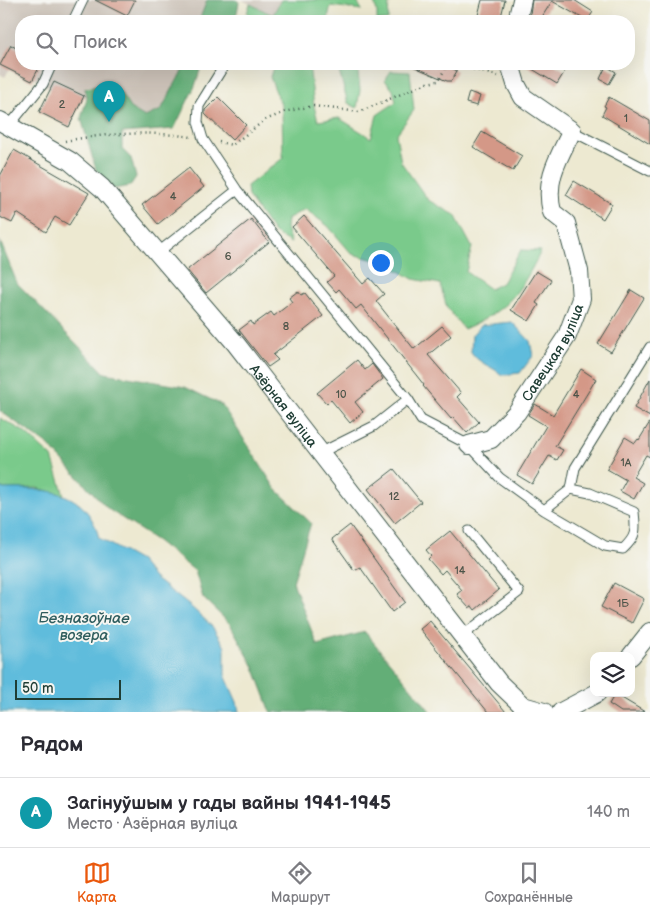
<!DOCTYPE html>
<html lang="ru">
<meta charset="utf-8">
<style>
:root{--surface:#fff;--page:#f7f7f7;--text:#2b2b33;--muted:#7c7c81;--line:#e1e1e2;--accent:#ea580c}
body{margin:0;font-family:"Balsamiq Sans",sans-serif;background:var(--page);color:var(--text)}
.controls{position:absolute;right:15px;bottom:15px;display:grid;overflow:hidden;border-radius:10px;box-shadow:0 5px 20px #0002}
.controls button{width:45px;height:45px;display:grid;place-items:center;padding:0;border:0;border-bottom:1px solid var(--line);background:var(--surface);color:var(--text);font:25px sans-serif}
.scale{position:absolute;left:15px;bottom:12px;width:106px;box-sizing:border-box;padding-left:5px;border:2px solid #1f3d34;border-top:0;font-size:14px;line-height:18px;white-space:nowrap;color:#1f3d34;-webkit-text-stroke:4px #f6f6f2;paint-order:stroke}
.you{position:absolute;left:380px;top:262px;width:18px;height:18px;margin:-12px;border:4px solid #fff;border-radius:50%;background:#1a73e8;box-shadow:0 0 0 8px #1a73e833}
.badge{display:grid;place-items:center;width:32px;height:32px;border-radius:50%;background:var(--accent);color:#fff;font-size:16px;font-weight:700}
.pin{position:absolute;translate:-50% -41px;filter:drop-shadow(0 1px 2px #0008)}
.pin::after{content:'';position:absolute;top:26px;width:18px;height:15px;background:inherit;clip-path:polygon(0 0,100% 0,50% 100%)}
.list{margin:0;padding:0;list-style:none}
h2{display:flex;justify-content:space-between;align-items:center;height:65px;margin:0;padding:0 20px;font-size:21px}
h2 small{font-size:16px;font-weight:400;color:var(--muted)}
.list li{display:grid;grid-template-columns:32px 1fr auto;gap:15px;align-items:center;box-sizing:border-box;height:70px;padding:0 20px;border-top:1px solid var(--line)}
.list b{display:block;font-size:19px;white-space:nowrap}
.list p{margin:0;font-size:16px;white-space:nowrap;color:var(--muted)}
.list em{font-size:16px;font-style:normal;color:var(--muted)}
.icon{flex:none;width:28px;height:28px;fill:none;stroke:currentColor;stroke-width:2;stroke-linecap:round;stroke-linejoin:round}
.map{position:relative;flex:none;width:650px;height:712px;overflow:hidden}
.search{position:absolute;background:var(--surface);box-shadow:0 5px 20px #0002;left:15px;right:15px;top:15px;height:55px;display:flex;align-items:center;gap:12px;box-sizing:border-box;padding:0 18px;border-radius:20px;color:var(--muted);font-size:19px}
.sheet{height:135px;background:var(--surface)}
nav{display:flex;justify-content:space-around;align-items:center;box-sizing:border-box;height:70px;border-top:1px solid var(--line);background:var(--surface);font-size:14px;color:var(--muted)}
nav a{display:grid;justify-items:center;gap:2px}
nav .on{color:var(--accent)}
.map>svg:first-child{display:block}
.industrial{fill:#ccc2b8}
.green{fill:#7aca8b;stroke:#4c8460}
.forest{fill:#63ae77;stroke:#417656}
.water{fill:#5ebcdc;stroke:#3e7c88}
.building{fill:#d49887}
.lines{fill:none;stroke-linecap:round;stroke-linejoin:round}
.service-casing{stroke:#3e574c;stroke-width:11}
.minor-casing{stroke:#3e574c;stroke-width:20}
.path{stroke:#3e574c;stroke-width:2.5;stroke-dasharray:1 4;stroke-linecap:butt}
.service{stroke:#fff;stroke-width:9}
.minor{stroke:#fff;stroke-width:18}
.labels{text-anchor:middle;stroke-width:4;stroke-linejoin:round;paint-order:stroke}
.number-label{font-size:11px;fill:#4c5449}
.street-label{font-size:14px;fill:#1f3d34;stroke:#f6f6f2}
.water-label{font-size:15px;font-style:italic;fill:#2f5d5e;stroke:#f6f6f2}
</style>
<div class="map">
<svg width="650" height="712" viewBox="0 0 650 712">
<rect width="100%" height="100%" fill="#f6f6f2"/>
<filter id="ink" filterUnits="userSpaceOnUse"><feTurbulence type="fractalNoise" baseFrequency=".02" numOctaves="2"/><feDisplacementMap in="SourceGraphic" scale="10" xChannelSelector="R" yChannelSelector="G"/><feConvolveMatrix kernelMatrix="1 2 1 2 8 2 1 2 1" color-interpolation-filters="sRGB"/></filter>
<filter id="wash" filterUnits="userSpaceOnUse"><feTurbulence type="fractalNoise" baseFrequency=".0096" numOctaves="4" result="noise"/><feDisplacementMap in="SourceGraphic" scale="20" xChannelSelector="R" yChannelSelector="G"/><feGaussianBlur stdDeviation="1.12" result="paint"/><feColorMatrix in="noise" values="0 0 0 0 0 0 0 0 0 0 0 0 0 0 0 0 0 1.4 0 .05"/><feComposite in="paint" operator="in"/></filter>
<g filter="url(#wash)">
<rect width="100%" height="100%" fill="#ede9d1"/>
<path class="industrial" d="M0 0H235L223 21H21V64H200L155 123 84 97 69 127 39 112 50 89 34 77 32 81 9 70 5 77 0 74Z
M242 0H281L273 15Z"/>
<path class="green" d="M281 0H356L362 10 331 6 328 17 331 21H255L247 13 250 4 273 15Z
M373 0H389L388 20 377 21V11Z
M274 64H309L314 106 318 121 339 118 371 138 377 115 396 102 393 90 385 80 391 71 410 72 414 110 396 135 401 162 428 200 455 215 472 247 466 272 490 289 502 283 521 250 541 251C520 293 508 310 464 329L447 308 440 284 413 279 386 263 352 254 328 226 305 209 287 219 286 228 291 243 274 233 248 196 247 186 283 158 282 107 270 77Z
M337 64H357L360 90 357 108 348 103Z
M0 418 23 431 52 457 64 495 37 488 4 489 0 487Z"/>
<path class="forest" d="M207 0H236L239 2 237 13 230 21H199Z
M186 64H202L195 86 174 129 122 133V149L131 158 136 177 130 186 114 189 96 170 81 118 87 98 85 88 99 86 120 92 130 108 145 117 161 110Z
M0 241 17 283 105 373 185 387 222 405 275 488 311 523 293 582 317 645 365 632 431 712H271L254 667 230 624 203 598 195 571 157 541 108 509 48 445 0 411Z"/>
<path class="water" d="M512 322 530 341 533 356 520 373 502 375C489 364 482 366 471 352L472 335 481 325Z
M0 487 4 489C46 488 87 489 99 538L140 561 154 578 190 606 212 626 225 647V675L237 702 239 712H0Z"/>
<g id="blocks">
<path class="building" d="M95 0H135L127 16Z
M482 0H505L500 21H483L477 19Z
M532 0H574L593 12 587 21 552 1 540 20 530 14Z
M11 45 21 51V64H41L32 81 0 65Z
M408 64H444L457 71 451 81H447Z
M524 64H554L565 71 557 84Z
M606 66 616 72 609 84 600 79Z
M54 82 84 96 69 127 39 112Z
M469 92 480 96 477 106 466 103Z
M218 97 246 125 232 140 205 114V110Z
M609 97 650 121V144L602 115 606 107 604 106Z
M482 132 522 156 513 171 473 147Z
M14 150 89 193 69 225 55 217 46 232 17 213 12 223 0 217V176Z
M189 168 204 187 158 224 142 205Z
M574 181 612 204 603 219 566 195Z
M304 216 363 284 370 278 384 294 376 301 414 349 442 326 451 336 428 355 461 393 457 397 479 422 467 433 453 417 451 419 423 386 424 385 361 305 356 309 339 289 336 292 327 282 334 276 292 227Z
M251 219 269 242 206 293 187 270Z
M536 271 551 280 536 303 539 305 529 321 511 310Z
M631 290 644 298 611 352 598 344Z
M298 291 301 295 305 293 323 316 273 355 278 360 268 367 239 330 251 321 253 325 271 312 274 316 292 302 289 298Z
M357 360 365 370 372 364 383 379 355 402 363 412 350 423 331 400 327 404 317 393Z
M581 369 596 379 555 446 563 450 557 460 549 456 532 484 517 475 546 426 528 415 535 404 553 415Z
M650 379V417L634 408Z
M650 422V457L646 455 633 477 643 483 634 499 620 491 626 480 607 469 625 437 635 443 638 439 639 440Z
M394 469 421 502 395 523 368 489Z
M350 525 405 602 392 612 360 567 354 570 332 539Z
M450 531 499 590 475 610 472 606 469 608 460 598 457 594 462 590 445 570 441 574 428 559 431 556 426 550Z
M614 583 644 599 632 623 601 607Z
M430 621 506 712H488L420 629Z
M615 694 645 712H621L609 704Z"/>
</g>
</g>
<g filter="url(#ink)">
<use href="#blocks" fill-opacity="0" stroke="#3e574c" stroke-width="1"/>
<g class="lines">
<g class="service-casing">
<path id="service" d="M73 21 83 0
M225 64 199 106 198 122 203 139 237 190 408 399 421 420 469 445 500 478 544 510 571 489 575 468 650 347
M9 126 43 84 52 64
M572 131 650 171
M156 254 237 190
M320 453 374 426 408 399
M544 510 605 546 623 549C637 536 636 530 634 512L590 493 571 489
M462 636 519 592 469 531"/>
</g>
<g class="minor-casing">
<g id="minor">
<path d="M517 21 522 0"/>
<path id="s1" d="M0 121 70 161 102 188 236 344 499 683 523 706 544 712"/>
<path id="s2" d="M469 445 491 439 517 412 567 336 581 299 579 271 566 223 552 212C544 180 558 159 572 131L523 97 516 84 510 64"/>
<path d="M631 656 650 632"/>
<path d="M561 712 597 693"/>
</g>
</g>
<path class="path" d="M454 64 498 76
M65 141C108 133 149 131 192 137
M219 142 232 145 265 120 288 111 314 106 359 112 427 83 438 81 448 64"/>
<use href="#service" class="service"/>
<use href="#minor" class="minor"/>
</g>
</g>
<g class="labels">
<g class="number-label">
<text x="62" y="108">2</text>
<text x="626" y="122">1</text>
<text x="173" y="200">4</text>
<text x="228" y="260">6</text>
<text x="286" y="330">8</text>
<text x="341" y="398">10</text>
<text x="576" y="398">4</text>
<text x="626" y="466">1А</text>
<text x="394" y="500">12</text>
<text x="460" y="574">14</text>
<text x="623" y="607">1Б</text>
</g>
<g class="street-label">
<text dy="5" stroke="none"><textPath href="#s2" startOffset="130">Савецкая вуліца</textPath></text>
<text dy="5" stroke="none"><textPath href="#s1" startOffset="406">Азёрная вуліца</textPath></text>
</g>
<g class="water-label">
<text x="84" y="623">Безназоўнае<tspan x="84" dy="17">возера</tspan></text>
</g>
</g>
</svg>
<div class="controls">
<button><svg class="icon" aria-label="layers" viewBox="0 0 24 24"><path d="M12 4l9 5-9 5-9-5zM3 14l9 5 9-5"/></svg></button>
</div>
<div class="scale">50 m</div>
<div class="you"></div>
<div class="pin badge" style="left:109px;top:122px;background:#0f9aa8">A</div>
<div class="search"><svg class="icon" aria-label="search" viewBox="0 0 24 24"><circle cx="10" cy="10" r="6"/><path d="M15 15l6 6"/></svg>Поиск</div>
</div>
<section class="sheet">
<h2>Рядом<small></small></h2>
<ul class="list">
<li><span class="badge" style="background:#0f9aa8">A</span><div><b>Загінуўшым у гады вайны 1941-1945</b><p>Место · Азёрная вуліца</p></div><em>140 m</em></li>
</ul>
</section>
<nav>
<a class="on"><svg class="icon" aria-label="map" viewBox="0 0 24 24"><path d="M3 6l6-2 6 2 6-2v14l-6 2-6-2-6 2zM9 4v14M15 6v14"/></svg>Карта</a>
<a><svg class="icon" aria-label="directions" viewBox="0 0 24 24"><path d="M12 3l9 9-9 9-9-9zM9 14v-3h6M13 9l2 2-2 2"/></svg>Маршрут</a>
<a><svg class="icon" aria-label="saved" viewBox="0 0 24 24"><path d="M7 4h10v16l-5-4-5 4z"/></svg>Сохранённые</a>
</nav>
